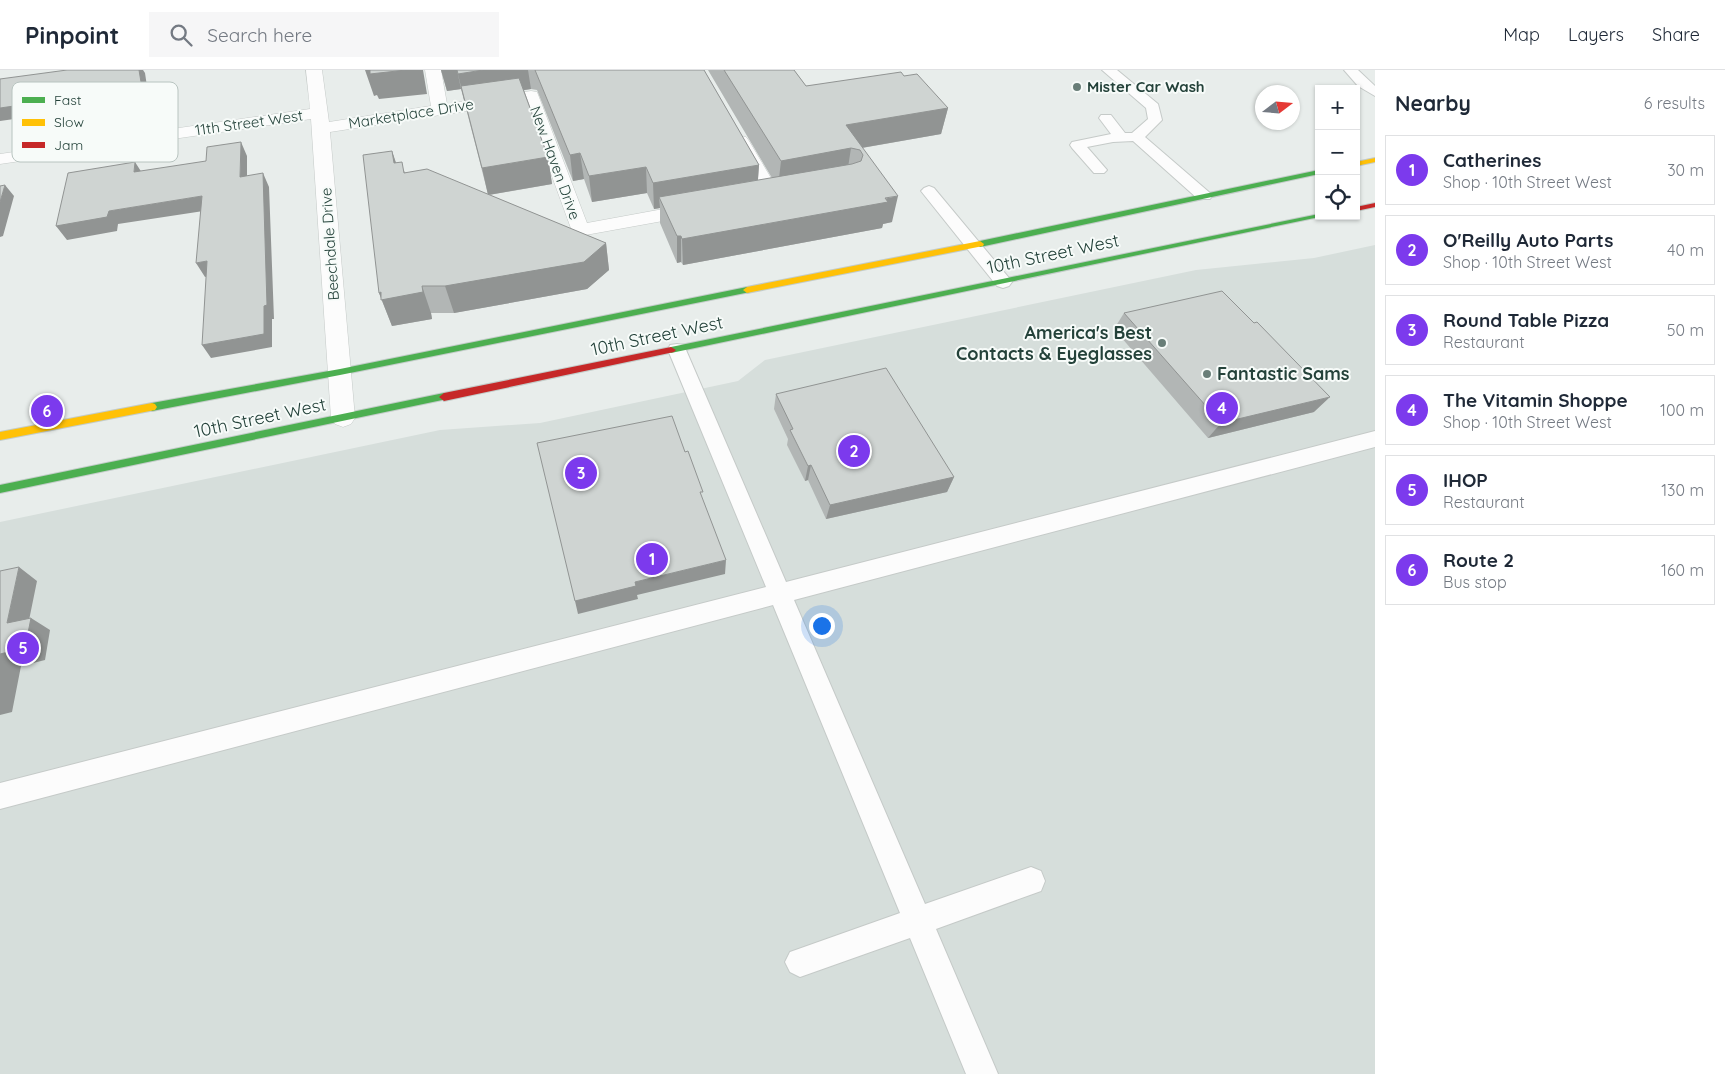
<!DOCTYPE html>
<meta charset="utf-8">
<style>
:root{--surface:#fff;--page:#f6f6f7;--text:#1f2937;--muted:#747a83;--line:#e0e1e3;--accent:#7c3aed}
body{margin:0;font-family:Quicksand,sans-serif;background:var(--page);color:var(--text)}
.controls{position:absolute;right:15px;top:15px;display:grid;overflow:hidden;border-radius:0px;box-shadow:0 1px 4px #0004}
.controls button{width:45px;height:45px;display:grid;place-items:center;padding:0;border:0;border-bottom:1px solid var(--line);background:var(--surface);color:var(--text);font:25px sans-serif}
.compass{position:absolute;left:1255px;top:15px;width:45px;height:45px;border-radius:50%;background:var(--surface);box-shadow:0 1px 4px #0004;rotate:74deg}
.you{position:absolute;left:821px;top:555px;width:18px;height:18px;margin:-12px;border:4px solid #fff;border-radius:50%;background:#1a73e8;box-shadow:0 0 0 8px #1a73e833}
.badge{display:grid;place-items:center;width:32px;height:32px;border-radius:50%;background:var(--accent);color:#fff;font-size:16px;font-weight:700}
.pin{position:absolute;translate:-50% -50%;border:2px solid #fff;box-shadow:0 1px 5px #0006}
.list{margin:0;padding:0;list-style:none}
h2{display:flex;justify-content:space-between;align-items:center;height:65px;margin:0;padding:0 20px;font-size:21px}
h2 small{font-size:16px;font-weight:400;color:var(--muted)}
.list li{display:grid;grid-template-columns:32px 1fr auto;gap:15px;align-items:center;box-sizing:border-box;height:70px;margin:0 10px 10px;padding:0 10px;border:1px solid var(--line);border-radius:0px}
.list b{display:block;font-size:19px;white-space:nowrap}
.list p{margin:0;font-size:16px;white-space:nowrap;color:var(--muted)}
.list em{font-size:16px;font-style:normal;color:var(--muted)}
.icon{flex:none;width:28px;height:28px;fill:none;stroke:currentColor;stroke-width:2;stroke-linecap:round;stroke-linejoin:round}
.map{position:relative;flex:none;width:1375px;height:1004px;overflow:hidden}
header{display:flex;align-items:center;gap:30px;box-sizing:border-box;height:70px;padding:0 25px;background:var(--surface);border-bottom:1px solid var(--line)}
header strong{font-size:24px}
nav{display:flex;gap:28px;margin-inline-start:auto;font-size:18px}
.search{width:350px;height:45px;background:var(--page);display:flex;align-items:center;gap:12px;box-sizing:border-box;padding:0 18px;border-radius:0px;color:var(--muted);font-size:19px}
main{display:flex}
aside{flex:1;background:var(--surface)}
.map>svg:first-child{display:block}
.built{fill:#d6dedb}
.lines{fill:none;stroke-linecap:round;stroke-linejoin:round}
.lane-casing{stroke:#c5cac8;stroke-width:2}
.street-casing{stroke:#c5cac8;stroke-width:1}
.fast-casing{stroke:#c3ccc9;stroke-width:2}
.slow-casing{stroke:#c3ccc9;stroke-width:2}
.jam-casing{stroke:#c3ccc9;stroke-width:2}
.lane{fill:#fcfcfc;fill-rule:evenodd}
.street{fill:#fcfcfc;fill-rule:evenodd}
.fast{fill:#4caf50;fill-rule:evenodd}
.slow{fill:#ffc107;fill-rule:evenodd}
.jam{fill:#c62828;fill-rule:evenodd}
.wall{fill:#b2b6b5}
.shaded-wall{fill:#919493}
.building{fill:#cfd4d2;stroke:#919493}
.poi-dot{fill:#697e78;stroke:#f7fbf9;stroke-width:2}
.labels{text-anchor:middle;stroke-width:4;stroke-linejoin:round;paint-order:stroke}
.far-poi-label{font-size:15px;font-weight:bold;fill:#24423a;stroke:#f7fbf9;text-anchor:start}
.far-street-label{font-size:15px;fill:#24423a;stroke:#f7fbf9}
.street-label{font-size:18px;fill:#24423a;stroke:#f7fbf9}
.poi-label{font-size:18px;font-weight:bold;fill:#24423a;stroke:#f7fbf9;text-anchor:end}
.key{fill:#f7fbf9;stroke:#b8c4c0;stroke-width:1}
.key-label{font-size:14px;fill:#24423a}
</style>
<header>
<strong>Pinpoint</strong>
<div class="search"><svg class="icon" aria-label="search" viewBox="0 0 24 24"><circle cx="10" cy="10" r="6"/><path d="M15 15l6 6"/></svg>Search here</div>
<nav><a>Map</a><a>Layers</a><a>Share</a></nav>
</header>
<main>
<div class="map">
<svg width="1375" height="1004" viewBox="0 0 1375 1004">
<rect width="100%" height="100%" fill="#e8edeb"/>
<path class="built" d="M1375 175V1004H0V452L440 360 540 353 738 311 765 290 1196 200 1314 188Z"/>
<g class="lines">
<g class="lane-casing">
<path id="lane" d="M1102 0H1117L1158 34 1162 50 1145 67 1210 123 1212 126 1210 129H1198L1133 71 1113 72 1087 77 1107 100 1104 103H1094L1072 78 1070 75 1072 72 1111 64 1099 48 1101 45H1111L1125 63H1132L1148 49 1146 38Z
M1344 0H1358L1375 16V26L1358 16Z
M929 116 934 118 1009 208 1012 212 1009 216 1003 218 997 216 921 121 924 118Z
M677 274 684 275 686 280 786 512 1375 361V377L794 530 925 834 1031 797 1041 801 1045 811 1041 821 936 859 998 1004H966L910 868 800 907 790 902 785 892 790 882 900 843 773 535 0 739V713L766 517 668 280 670 275Z"/>
</g>
<g class="street-casing">
<path id="street" d="M306 0H322L329 52 431 36 425 0H441L447 34 531 21 537 22 587 153 696 133 703 135 706 139 703 143 696 145 580 166 573 164 525 32 330 62 355 348 351 354 343 357 335 354 331 348 311 49 0 94V84L310 39Z
M740 66 746 67 749 71 781 125 778 129 771 131 764 129 761 125 731 71 734 67Z"/>
</g>
<g class="fast-casing">
<path id="fast" d="M1319 100V104L980 177 976 174 980 171Z
M1319 144V146H1324L671 283 666 280 671 277Z
M747 217 751 220 750 222 340 305 152 341 147 337 152 333 340 299Z
M444 323 447 325 449 327 447 329 0 423V415Z"/>
</g>
<g class="slow-casing">
<path id="slow" d="M1375 88V92L1356 96V92Z
M980 171 984 174 983 176 747 223 743 220 747 217Z
M152 333 155 334 157 337 155 340 0 370V362Z"/>
</g>
<g class="jam-casing">
<path id="jam" d="M1375 133V137L1356 141V137Z
M671 277 676 280 674 282 444 331 439 327 444 323Z"/>
</g>
<use href="#lane" class="lane"/>
<use href="#street" class="street"/>
<use href="#fast" class="fast"/>
<use href="#slow" class="slow"/>
<use href="#jam" class="jam"/>
</g>
<path class="wall" d="M441 0H704L759 95 758 110 772 108 708 0H794L806 16 904 6 948 38 941 64 862 78 892 152 883 154 882 158 683 195 681 192 677 193 660 153V138L654 139 647 123 592 132 584 109 573 111 537 20 531 19 524 20 548 87 552 114 489 125 606 173 609 200 587 219 454 243H431L432 249 392 256 379 223 392 81 396 93 406 103 488 124 461 19 447 21Z
M1124 243 1314 342 1208 368 1114 259Z
M776 324 954 407 947 422 826 449 808 410 805 411 787 375 788 369 774 339Z"/>
<path class="shaded-wall" d="M139 0H143L145 3 149 30 0 51V38Z
M365 0H423L427 24 379 29 377 25 374 26Z
M441 0H457L461 19 447 21Z
M483 0H528L531 19 464 29 461 16 464 30 458 4Z
M948 38 941 64 855 79 851 78 847 104 778 117 781 91 846 55Z
M241 72 247 86V121L240 107Z
M392 81 401 108 394 93Z
M580 83 584 109 573 111 570 85Z
M548 87 552 114 488 125 482 98Z
M135 92 144 106 134 102Z
M759 95 757 121 659 127 660 138 654 139 653 113Z
M646 97 647 123 592 132 589 106Z
M263 103 269 117 274 249H272V277L211 288 202 275Z
M5 115 14 126 3 166 0 167V132Z
M202 126 210 140 118 154 117 161 67 170 56 156 109 141Z
M898 126 892 152 883 154 882 158 683 195 682 169Z
M677 166H681V192L677 193Z
M606 173 609 200 587 219 454 243 445 216Z
M207 191 216 205 205 207 196 193Z
M422 216 431 243 432 249 392 256 379 223Z
M1330 327 1314 342 1208 368 1221 353Z
M811 395 808 410 805 411 808 396Z
M954 407 947 422 826 449 830 435Z
M726 490 725 504 637 525 638 529 578 544 575 531 635 512Z
M19 497 37 511 26 565 7 553Z
M31 548 50 560 45 590 21 596 12 642 0 645V584Z"/>
<path class="building" d="M67 0H139L142 18 0 38V9Z
M370 0H406L370 4Z
M457 0H483L458 4Z
M535 0H704L759 95 653 113 646 97 589 106 580 83 570 85Z
M724 0H794L806 16 901 2 904 6 917 4 948 38 846 55 898 126 885 128 888 132 682 169 681 166H677L659 127 852 94 861 91 863 85 860 80 851 78 781 91Z
M519 8 548 87 482 98 461 16Z
M241 72 240 107 263 103 267 235 264 236V264L202 275 207 191 196 193 202 126 109 141 107 147 56 156 68 103 135 92 134 102 206 91 207 77Z
M392 81 394 93 402 92 404 103 427 99 606 173 584 192 445 216H422L423 222 381 230V222L379 223 363 85Z
M5 115 0 132V116Z
M1222 221 1254 253 1257 252 1330 327 1221 353 1124 243Z
M886 298 954 407 830 435 811 395 808 396 790 360 793 359 776 324Z
M672 346 685 382 688 381 703 422H700L726 490 635 512 636 516 575 531 537 373Z
M19 497 7 553 31 548 25 578 0 584V586V501Z"/>
<g class="poi-dot">
<circle cx="1077" cy="17" r="5"/>
<circle cx="1162" cy="273" r="5"/>
<circle cx="1207" cy="304" r="5"/>
</g>
<g class="labels">
<g class="far-poi-label">
<text x="1087" y="22">Mister Car Wash</text>
</g>
<g class="far-street-label">
<text transform="translate(411 44) rotate(-9)" y="5">Marketplace Drive</text>
<text transform="translate(249 53) rotate(-8)" y="5">11th Street West</text>
<text transform="translate(555 93) rotate(70)" y="5">New Haven Drive</text>
<text transform="translate(330 174) rotate(-94)" y="5">Beechdale Drive</text>
</g>
<g class="street-label">
<text transform="translate(1053 184) rotate(-12)" y="6">10th Street West</text>
<text transform="translate(657 266) rotate(-12)" y="6">10th Street West</text>
<text transform="translate(260 348) rotate(-12)" y="6">10th Street West</text>
</g>
<g class="poi-label">
<text x="1152" y="269">America's Best<tspan x="1152" dy="21">Contacts &amp; Eyeglasses</tspan></text>
<text x="1217" y="310" text-anchor="start">Fantastic Sams</text>
</g>
</g>
<rect x="12" y="12" width="166" height="80" rx="8" class="key"/>
<rect x="22" y="27" width="23" height="6" fill="#4caf50"/>
<rect x="22" y="49" width="23" height="7" fill="#ffc107"/>
<rect x="22" y="72" width="23" height="6" fill="#c62828"/>
<g class="key-label">
<text x="54" y="35">Fast</text>
<text x="54" y="57">Slow</text>
<text x="54" y="80">Jam</text>
</g>
</svg>
<div class="controls">
<button>+</button>
<button>−</button>
<button><svg class="icon" aria-label="locate" viewBox="0 0 24 24"><circle cx="12" cy="12" r="6"/><path d="M12 2v4M12 18v4M2 12h4M18 12h4"/></svg></button>
</div>
<svg class="compass" viewBox="-18 -18 36 36"><path d="M0-13l5 13h-10z" fill="#e53935"/><path d="M0 13l5-13h-10z" fill="#747a83"/></svg>
<div class="you"></div>
<div class="pin badge" style="left:652px;top:489px">1</div>
<div class="pin badge" style="left:854px;top:381px">2</div>
<div class="pin badge" style="left:581px;top:403px">3</div>
<div class="pin badge" style="left:1222px;top:338px">4</div>
<div class="pin badge" style="left:23px;top:578px">5</div>
<div class="pin badge" style="left:47px;top:341px">6</div>
</div>
<aside>
<h2>Nearby<small>6 results</small></h2>
<ul class="list">
<li><span class="badge">1</span><div><b>Catherines</b><p>Shop · 10th Street West</p></div><em>30 m</em></li>
<li><span class="badge">2</span><div><b>O'Reilly Auto Parts</b><p>Shop · 10th Street West</p></div><em>40 m</em></li>
<li><span class="badge">3</span><div><b>Round Table Pizza</b><p>Restaurant</p></div><em>50 m</em></li>
<li><span class="badge">4</span><div><b>The Vitamin Shoppe</b><p>Shop · 10th Street West</p></div><em>100 m</em></li>
<li><span class="badge">5</span><div><b>IHOP</b><p>Restaurant</p></div><em>130 m</em></li>
<li><span class="badge">6</span><div><b>Route 2</b><p>Bus stop</p></div><em>160 m</em></li>
</ul>
</aside>
</main>
